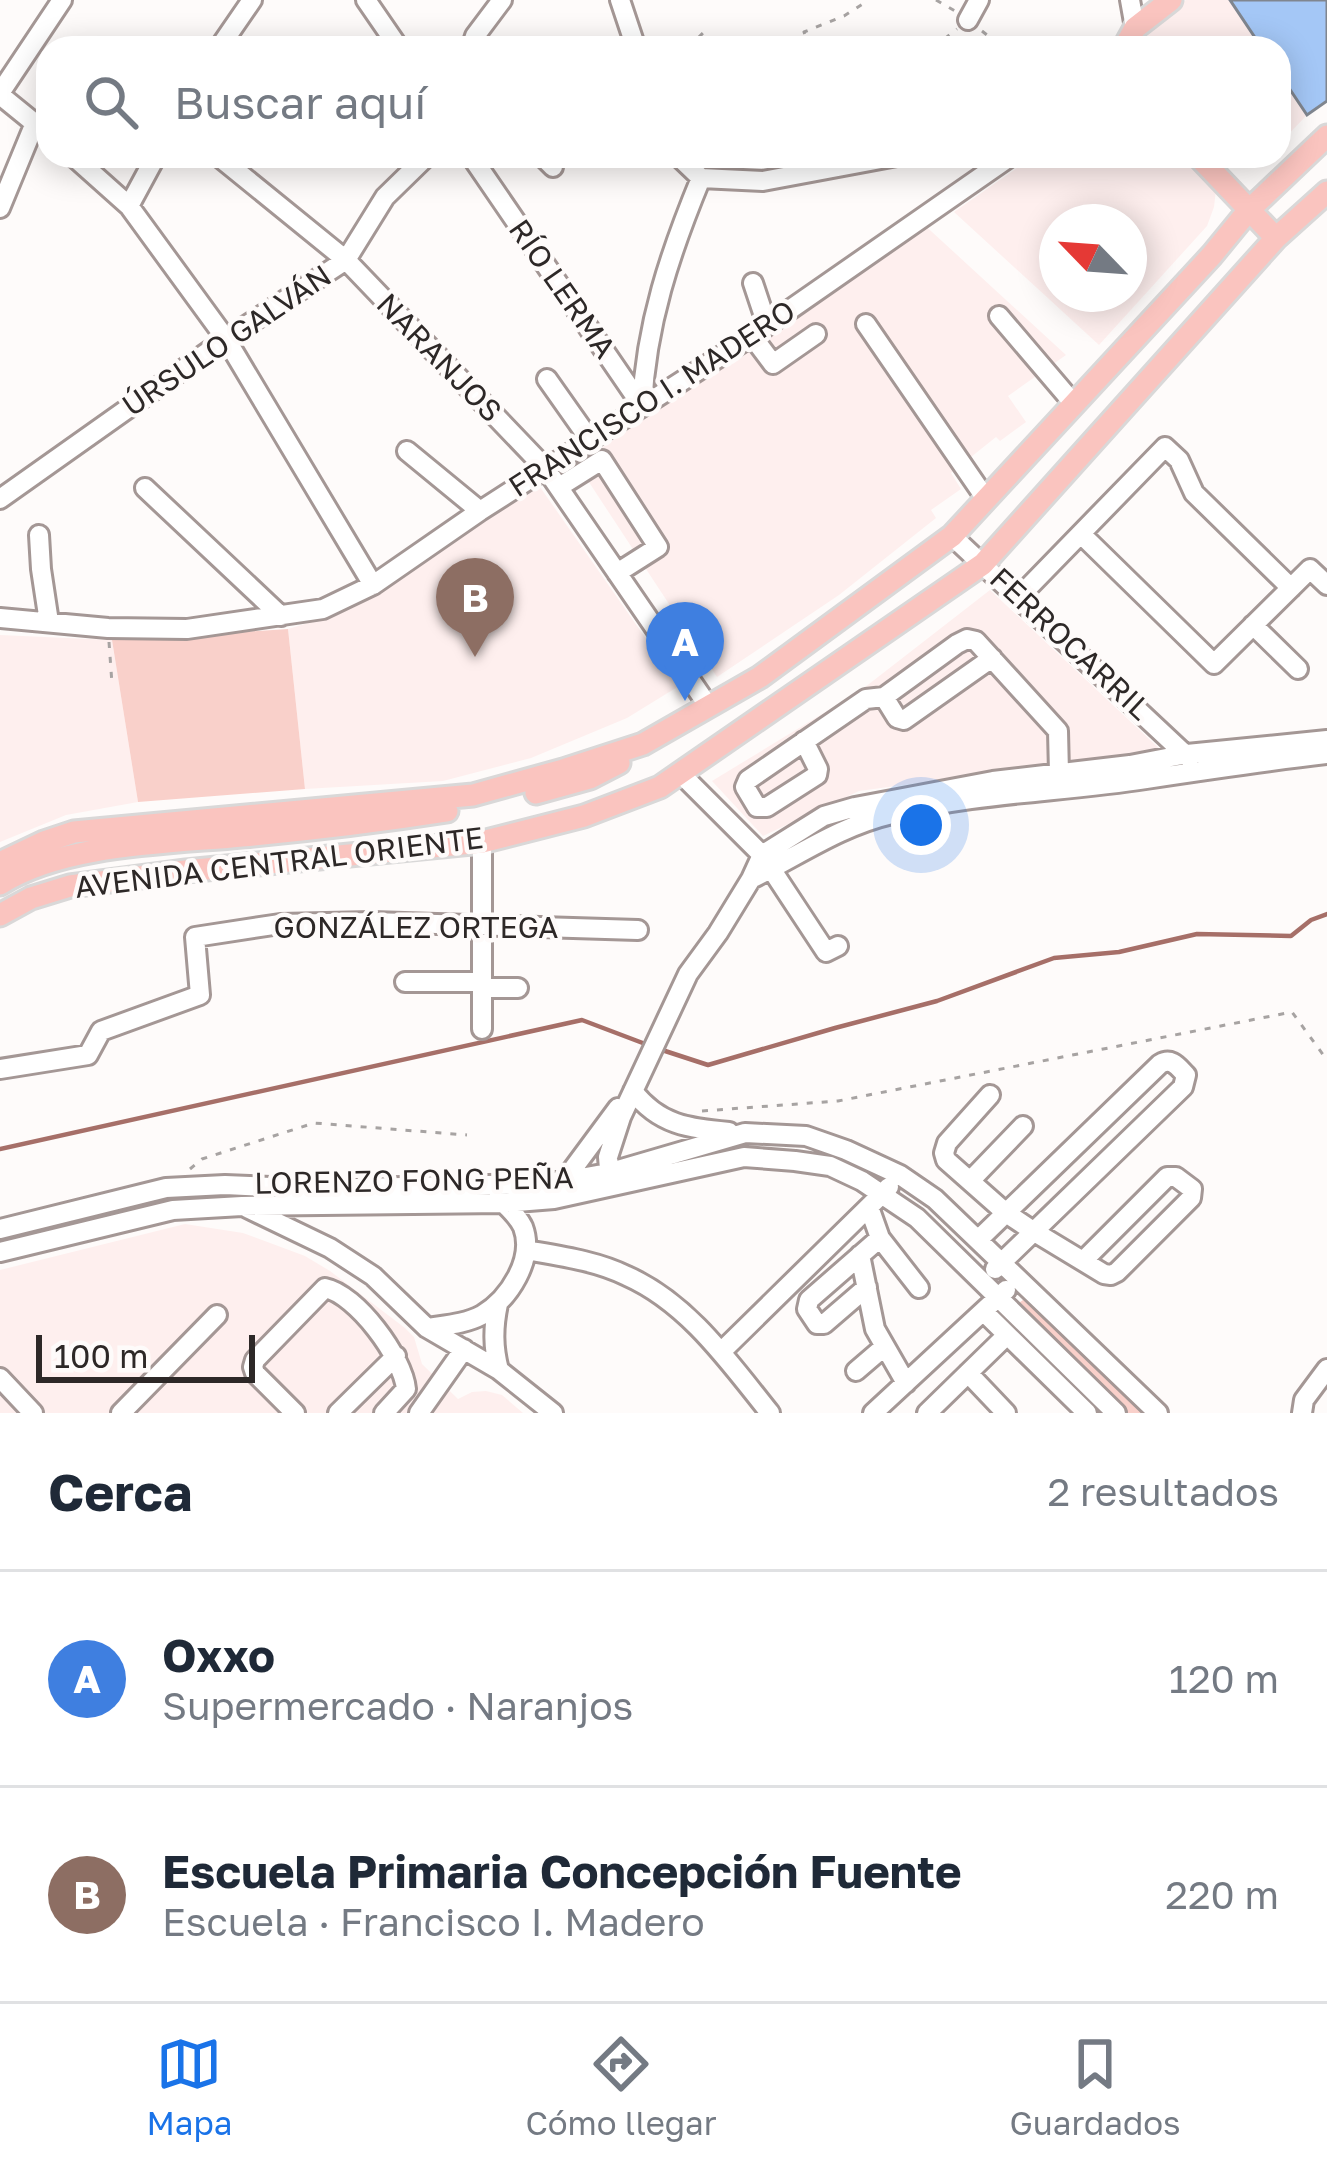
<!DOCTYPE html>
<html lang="es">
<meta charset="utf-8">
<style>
:root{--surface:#fff;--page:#f6f6f7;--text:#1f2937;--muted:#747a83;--line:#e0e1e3;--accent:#1a73e8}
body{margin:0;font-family:"Golos Text",sans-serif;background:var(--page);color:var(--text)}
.compass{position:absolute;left:1039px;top:204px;width:108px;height:108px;border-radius:50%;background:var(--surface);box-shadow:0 6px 30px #0003;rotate:295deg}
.scale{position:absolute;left:36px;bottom:30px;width:219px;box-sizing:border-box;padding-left:12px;border:6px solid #2d2827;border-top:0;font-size:33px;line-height:42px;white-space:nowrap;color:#2d2827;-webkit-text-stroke:9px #fefbfa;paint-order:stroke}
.you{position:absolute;left:921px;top:825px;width:42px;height:42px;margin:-30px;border:9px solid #fff;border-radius:50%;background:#1a73e8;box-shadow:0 0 0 18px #1a73e833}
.badge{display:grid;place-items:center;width:78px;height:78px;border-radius:50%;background:var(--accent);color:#fff;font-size:39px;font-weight:700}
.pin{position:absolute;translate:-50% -99px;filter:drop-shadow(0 3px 6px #0008)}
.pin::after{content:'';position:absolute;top:63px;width:42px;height:36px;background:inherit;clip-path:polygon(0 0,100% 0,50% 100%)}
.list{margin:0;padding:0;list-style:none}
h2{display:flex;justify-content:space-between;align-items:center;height:156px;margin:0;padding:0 48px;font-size:51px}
h2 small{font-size:39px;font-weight:400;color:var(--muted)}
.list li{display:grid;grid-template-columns:78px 1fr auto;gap:36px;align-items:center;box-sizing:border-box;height:216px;padding:0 48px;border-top:3px solid var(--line)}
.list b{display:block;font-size:45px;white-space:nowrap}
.list p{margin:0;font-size:39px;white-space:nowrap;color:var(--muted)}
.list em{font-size:39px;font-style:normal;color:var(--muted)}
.icon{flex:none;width:66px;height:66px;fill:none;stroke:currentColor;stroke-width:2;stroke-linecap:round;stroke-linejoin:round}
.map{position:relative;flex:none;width:1327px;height:1413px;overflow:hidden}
.search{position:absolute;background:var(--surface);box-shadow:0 6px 30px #0003;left:36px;right:36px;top:36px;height:132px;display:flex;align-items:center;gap:30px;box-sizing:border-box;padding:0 42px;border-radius:36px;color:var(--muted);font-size:45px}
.sheet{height:588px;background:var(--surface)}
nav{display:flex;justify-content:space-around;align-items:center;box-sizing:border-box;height:168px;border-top:3px solid var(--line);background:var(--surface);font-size:33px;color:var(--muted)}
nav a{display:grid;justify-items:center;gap:6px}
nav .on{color:var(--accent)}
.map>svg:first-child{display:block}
.built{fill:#feefee;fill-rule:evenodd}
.green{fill:#f9d0ca}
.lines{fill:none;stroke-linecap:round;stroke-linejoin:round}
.stream{stroke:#a66f68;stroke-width:4.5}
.building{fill:#a4c7f6;stroke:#80868f;stroke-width:3}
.minor-casing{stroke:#a49795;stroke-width:24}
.major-casing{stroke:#d9d8d8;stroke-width:27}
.path{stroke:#a7a3a2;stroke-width:3;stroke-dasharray:6 9;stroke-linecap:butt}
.minor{stroke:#fff;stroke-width:18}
.major{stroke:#fac4bf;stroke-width:21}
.labels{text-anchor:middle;stroke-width:9;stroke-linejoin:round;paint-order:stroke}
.street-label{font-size:30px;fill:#2d2827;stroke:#fefbfa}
</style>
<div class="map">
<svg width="1327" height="1413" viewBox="0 0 1327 1413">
<rect width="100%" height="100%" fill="#fefbfa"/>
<path class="built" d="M1186 0H1230L1262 48H1147L1146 40 1152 24Z
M1279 73 1307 115 1279 144Z
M1034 156H1194L1216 189 1214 207 1207 226 1099 345 954 212ZM1057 222H1129V294H1057Z
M919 220 1066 355 1008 396 1026 422 1000 441 996 437 951 473 961 489 931 510 936 518 839 595 717 677 577 464 669 403Z
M540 487 679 686 627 718 531 758 443 781 305 789 288 629 328 617Z
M990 590 1163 752 1116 764 955 778 859 791 763 836 712 781 860 691Z
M0 635 112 640 138 802 66 815 0 842Z
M185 1224 243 1233 305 1256 330 1271 405 1328 414 1337 422 1364 458 1399 472 1392 486 1391 502 1395 523 1413H0V1270Z"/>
<path class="green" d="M288 629 305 789 138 802 112 640Z
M1023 1300 1027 1302 1143 1413H1128L1018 1309 1016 1305Z"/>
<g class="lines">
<path class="stream" d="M659 1049 708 1065 835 1028 937 1001 1054 958 1119 952 1197 934 1291 936 1311 920 1327 914
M0 1149 582 1020 648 1045"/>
</g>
<path class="building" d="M1230 0H1327V101L1307 115 1279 73V48H1262Z"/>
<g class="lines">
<g class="minor-casing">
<path id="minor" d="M366 0 399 48
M620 0 636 48
M1130 0 1135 28
M968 20 979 0
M219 48 252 0
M471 48 475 36 502 0
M0 93 62 0
M0 95 48 134
M73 156 129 206 226 339 373 585
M218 156 346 260 546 469 709 707
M471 156 642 406
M542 156 553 167
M678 156 701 178 763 181 897 156
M129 206 156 156
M0 208 35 123
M753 283 767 325
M999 316 1074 404
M866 324 986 499
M752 336 773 364 816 334
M547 379 590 440
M642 406C646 324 670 253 701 178
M407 451 480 511
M559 487 602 460 658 547 617 573
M145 488 281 616
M0 499 226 339 346 260 385 197 427 156
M1081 534 1214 664 1310 569 1327 585
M39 535 41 569 49 622
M952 536 1189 758
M1019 597 1165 447 1179 460 1194 493 1291 588
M0 618 108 628 187 629 323 609 373 585 480 511 752 336 1011 156
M1253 625 1298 669
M992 658 904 720 897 718 884 697 957 644 967 639 976 641 1058 731 1059 773
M804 741 818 769 817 775 767 807H757L745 787 748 780 866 699 884 697
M681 774 762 855 826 952 838 946
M482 842V1029
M751 879C798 856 840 826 892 814 975 793 1061 792 1146 779 1206 770 1266 761 1327 754
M405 982H482
M482 988H518
M0 1069 88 1055 101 1031 200 995 195 937 280 924 372 922 638 930
M633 1091C659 1125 688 1128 729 1132
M990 1095 947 1143 944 1153 946 1160 1006 1213 1033 1231 1104 1274 1111 1275 1117 1272 1191 1198 1192 1189 1176 1177H1167L1083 1261
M564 1181 618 1108
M610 1181 608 1157 621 1117 688 974 718 933 751 879 762 855 824 816 855 807 993 781 1130 765 1187 754 1327 740
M970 1181 1023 1126
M869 1207 880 1238 919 1288
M247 1208 330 1248 373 1276 427 1328 499 1370 553 1413
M0 1229 166 1188 225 1185 315 1189 536 1184 564 1181 608 1173 745 1133 806 1136 846 1150 900 1175 935 1199 1158 1413
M978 1240 1160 1064C1172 1057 1178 1067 1186 1075L1183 1087 995 1269
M526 1250C560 1256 597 1261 627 1276 688 1303 729 1362 770 1413
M0 1252 173 1210 242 1206 504 1203 554 1199 744 1157 795 1161 830 1166 862 1181 917 1218 1116 1413
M860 1255 875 1329 906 1383
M867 1287 824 1324H817L807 1309 809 1300 880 1238
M498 1304C493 1328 493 1347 499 1370
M984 1312 1087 1413
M427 1328C446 1325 465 1324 482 1315 509 1299 535 1259 523 1227 518 1216 507 1206 498 1198
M721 1352 889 1187
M856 1371 884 1347
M968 1373 1006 1413
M0 1378 33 1413
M121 1413 217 1315
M295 1413 255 1373 253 1367 255 1360 325 1288C356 1294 403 1357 406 1389L384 1413
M338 1413 396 1356
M419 1413 464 1349
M873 1413 1006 1290
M927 1413 1007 1335
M1302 1413 1304 1400 1327 1369"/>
</g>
<g class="major-casing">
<path id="major" d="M1124 48 1135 28 1171 0
M1198 156 1276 238
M536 793 590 778 619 763
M0 863 44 842 74 832 473 795 563 770 643 744 760 677 952 536 1212 255 1248 211 1327 136
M0 884C65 842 177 843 253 835 318 829 383 821 447 811
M0 915 31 898 70 886 186 871 482 842 584 816 660 787 983 564 1276 238 1327 192"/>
</g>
<path class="path" d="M936 0 955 11
M982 31 1003 48
M688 48 707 29
M810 48 804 32 844 16 869 0
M933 48 957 29
M109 642 112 684
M702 1111 838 1101 1292 1012 1327 1060
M190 1169 202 1159 314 1123 467 1135"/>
<use href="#minor" class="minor"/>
<use href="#major" class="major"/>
</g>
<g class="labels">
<g class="street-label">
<text transform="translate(562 289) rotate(55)" y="10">RÍO LERMA</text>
<text transform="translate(227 341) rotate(-34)" y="10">ÚRSULO GALVÁN</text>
<text transform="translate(439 358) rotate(46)" y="10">NARANJOS</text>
<text transform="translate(652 399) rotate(-33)" y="10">FRANCISCO I. MADERO</text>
<text transform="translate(1070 644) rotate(43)" y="10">FERROCARRIL</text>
<text transform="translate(279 863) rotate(-7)" y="10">AVENIDA CENTRAL ORIENTE</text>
<text x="416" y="938">GONZÁLEZ ORTEGA</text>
<text transform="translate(414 1181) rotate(-1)" y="10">LORENZO FONG PEÑA</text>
</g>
</g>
</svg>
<svg class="compass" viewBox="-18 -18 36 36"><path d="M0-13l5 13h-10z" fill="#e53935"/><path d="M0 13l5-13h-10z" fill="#747a83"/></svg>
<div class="scale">100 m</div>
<div class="you"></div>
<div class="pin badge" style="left:685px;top:701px;background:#3f7fe0">A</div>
<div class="pin badge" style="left:475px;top:657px;background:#8d6e63">B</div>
<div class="search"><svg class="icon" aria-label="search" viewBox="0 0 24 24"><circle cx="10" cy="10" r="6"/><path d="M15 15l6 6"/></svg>Buscar aquí</div>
</div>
<section class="sheet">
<h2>Cerca<small>2 resultados</small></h2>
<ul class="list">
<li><span class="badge" style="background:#3f7fe0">A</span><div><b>Oxxo</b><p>Supermercado · Naranjos</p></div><em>120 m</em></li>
<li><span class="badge" style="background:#8d6e63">B</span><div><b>Escuela Primaria Concepción Fuente</b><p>Escuela · Francisco I. Madero</p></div><em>220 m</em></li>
</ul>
</section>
<nav>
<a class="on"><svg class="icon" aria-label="map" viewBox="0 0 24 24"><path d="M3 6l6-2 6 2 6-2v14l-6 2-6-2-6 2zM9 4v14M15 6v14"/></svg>Mapa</a>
<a><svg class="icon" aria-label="directions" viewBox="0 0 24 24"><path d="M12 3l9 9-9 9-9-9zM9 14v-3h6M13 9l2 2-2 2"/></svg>Cómo llegar</a>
<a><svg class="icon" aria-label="saved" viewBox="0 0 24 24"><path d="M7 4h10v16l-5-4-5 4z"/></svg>Guardados</a>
</nav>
